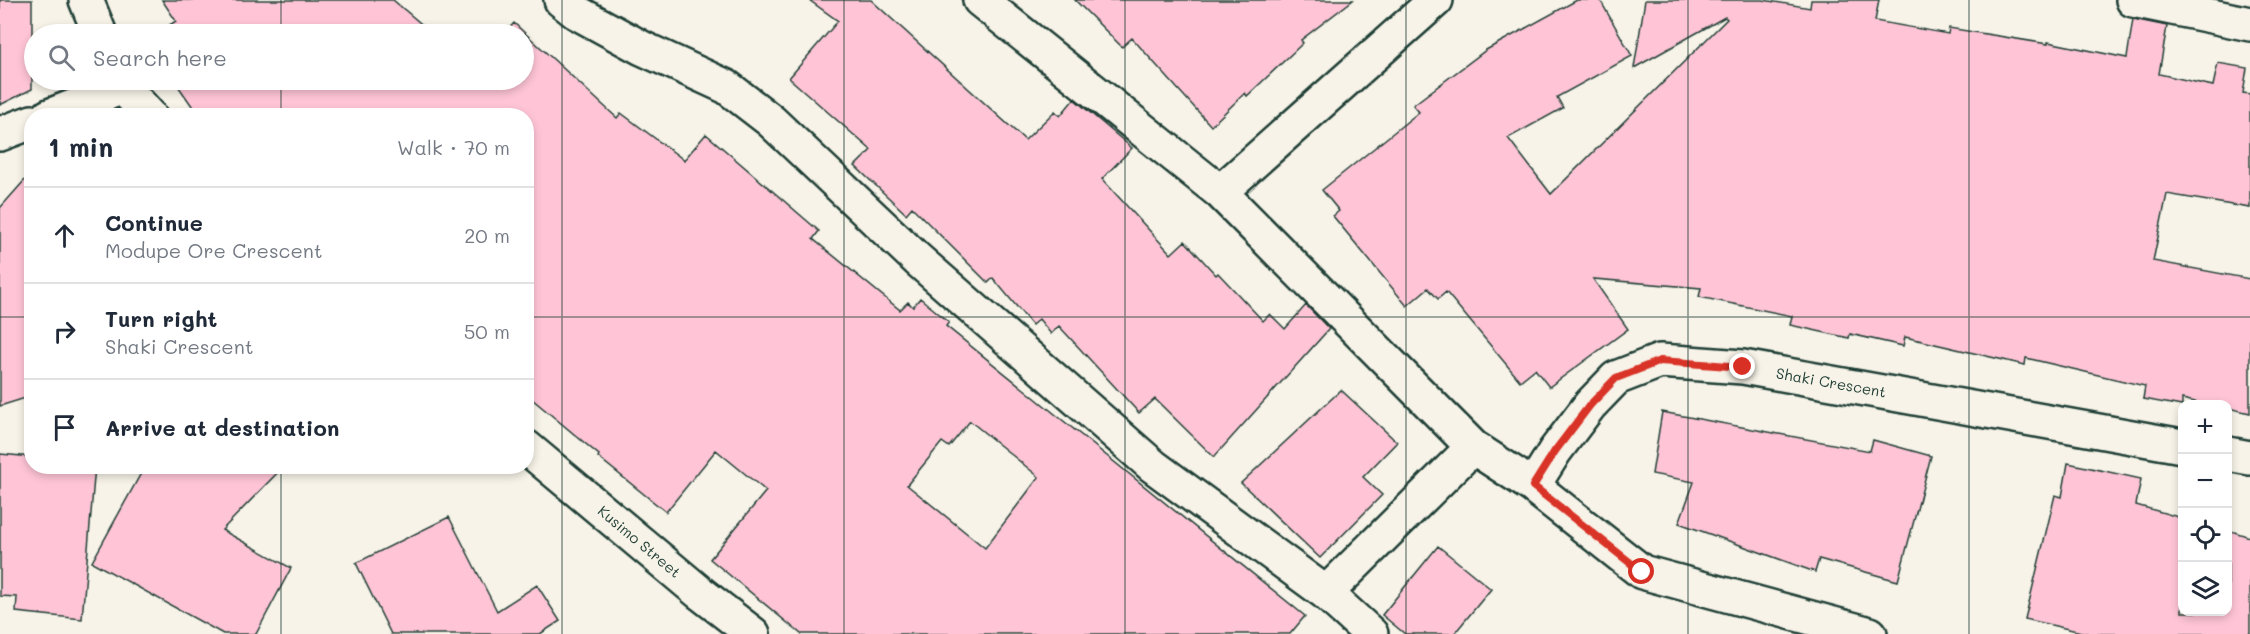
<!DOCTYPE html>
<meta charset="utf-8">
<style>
:root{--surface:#fff;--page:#f2f2f3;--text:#1f2937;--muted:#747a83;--line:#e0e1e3}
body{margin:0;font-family:Mali,sans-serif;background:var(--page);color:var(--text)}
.controls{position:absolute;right:18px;bottom:18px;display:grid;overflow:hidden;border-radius:12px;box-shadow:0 3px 9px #0003}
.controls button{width:54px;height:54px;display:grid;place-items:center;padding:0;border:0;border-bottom:2px solid var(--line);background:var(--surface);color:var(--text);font:30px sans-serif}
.stop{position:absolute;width:18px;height:18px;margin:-14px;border:4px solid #d93025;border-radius:50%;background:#fff}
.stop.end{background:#d93025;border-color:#fff;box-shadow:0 2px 6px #0008}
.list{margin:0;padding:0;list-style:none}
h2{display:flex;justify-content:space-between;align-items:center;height:78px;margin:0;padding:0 24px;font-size:26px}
h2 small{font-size:20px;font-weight:400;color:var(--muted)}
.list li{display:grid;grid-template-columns:39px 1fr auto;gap:18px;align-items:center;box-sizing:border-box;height:96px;padding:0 24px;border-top:2px solid var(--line)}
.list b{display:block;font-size:22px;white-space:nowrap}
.list p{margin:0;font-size:20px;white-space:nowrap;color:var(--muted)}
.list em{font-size:20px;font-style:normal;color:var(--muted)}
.icon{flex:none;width:33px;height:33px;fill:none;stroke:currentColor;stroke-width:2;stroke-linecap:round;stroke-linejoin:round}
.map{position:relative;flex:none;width:2250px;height:634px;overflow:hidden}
.search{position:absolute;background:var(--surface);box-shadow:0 3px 9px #0003;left:24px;top:24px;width:510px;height:66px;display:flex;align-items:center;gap:15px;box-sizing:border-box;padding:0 21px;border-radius:33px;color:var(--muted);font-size:22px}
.panel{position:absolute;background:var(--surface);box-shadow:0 3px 9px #0003;left:24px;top:108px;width:510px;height:366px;border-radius:24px}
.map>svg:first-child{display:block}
.building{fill:#ffc5d7;stroke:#1f3d34;stroke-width:1.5;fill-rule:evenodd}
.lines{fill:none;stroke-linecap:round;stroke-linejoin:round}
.minor-casing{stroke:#1f3d34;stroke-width:38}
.minor{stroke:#f7f3e8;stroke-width:33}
.route{stroke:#d93025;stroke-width:8}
.grid{fill:none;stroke:#1f3d34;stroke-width:1.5;stroke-opacity:0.55}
.labels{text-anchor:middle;stroke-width:4.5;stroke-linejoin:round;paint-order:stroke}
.street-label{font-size:15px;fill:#1f3d34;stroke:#f7f3e8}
</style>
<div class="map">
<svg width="2250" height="634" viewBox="0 0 2250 634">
<rect width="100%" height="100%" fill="#f7f3e8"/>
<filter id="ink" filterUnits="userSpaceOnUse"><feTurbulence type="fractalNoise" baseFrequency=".0167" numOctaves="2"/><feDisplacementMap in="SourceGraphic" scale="12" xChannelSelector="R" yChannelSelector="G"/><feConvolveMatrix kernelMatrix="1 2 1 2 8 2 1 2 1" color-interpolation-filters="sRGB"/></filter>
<g filter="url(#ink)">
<path class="building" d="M0 0H32V89L0 105Z
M162 0H393L433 34H155L176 21Z
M809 0H871L1025 140 1055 111 1060 116 1074 99 1132 148 1102 179 1171 254 1185 241 1216 275 1218 273 1263 321 1270 314 1285 329 1306 305 1329 329 1214 457 1155 399 1139 413 1059 326 1051 334 1039 319 1032 325 993 278 988 283 912 207 906 214 855 166 871 150 789 78 838 21Z
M1075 0H1353L1301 40 1303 43 1247 96 1245 93 1211 126 1132 38 1122 47Z
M1577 0H1600L1632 56 1557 97 1563 108 1508 138 1551 194 1727 19 1725 17 1634 68 1645 0H1763L1810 8 1811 0H1879L1875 21 1948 34 1949 28 2048 44V42L2127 58 2133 19 2167 26 2159 74 2213 86 2218 63 2247 68 2243 93 2250 94V208L2167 194 2153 261 2250 279V413L2228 408V405H2208L2182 399V406L2143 399 2145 386 2026 358 2025 365 1905 337 1903 346 1850 334 1849 338 1790 325 1792 316 1699 297 1701 288 1593 279 1628 329 1549 387 1535 369 1520 381 1446 292 1438 299 1428 288 1407 306 1333 216 1339 211 1322 190 1419 112 1413 105 1486 50Z
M514 23 617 118 621 113 684 160 706 134 819 231 813 239 900 310 908 302 913 307 920 298 949 322 946 326 1305 616 1290 634H801L710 559 766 491 716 450 666 512 598 457 599 455 526 394V116H199L174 80H524V34H504ZM970 421 1039 477 985 548 907 485 942 442 949 447Z
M32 172V396L0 406V208Z
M1341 390 1397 442 1363 477 1382 495 1320 558 1241 483Z
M1662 412 1870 451 1873 440 1931 456 1898 581 1819 559 1815 572 1679 523 1694 482 1652 474Z
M0 454 32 457V466H95L82 619 16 612 17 597 0 596Z
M2068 463 2141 479 2136 505 2182 518V612H2228V530L2250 537V634H2090L2025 619 2055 495 2062 497Z
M145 466H284L222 530 291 568 256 634H223L92 562Z
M449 517 497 611 537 585 560 621 540 634H391L356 563Z
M1438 546 1491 589 1454 634H1405L1382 615Z"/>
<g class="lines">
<g class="minor-casing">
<path id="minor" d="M86 0 100 34
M561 0 576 12 642 48 727 87 771 121 918 260 1153 466 1326 593 1371 634
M980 0 1220 192 1473 447 1533 486 1642 572 1870 634
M2133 0 2250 24
M120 80 123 87 150 116
M49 116 123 87
M0 134 32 122
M1220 192 1436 0
M526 447 699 592 753 634
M2228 454 2250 458
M1533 486 1555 451 1590 405 1616 378 1660 361 1743 367 2182 446
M1326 593 1473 447"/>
</g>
<use href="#minor" class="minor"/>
</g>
</g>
<g class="lines" filter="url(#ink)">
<path class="route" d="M1642 572 1533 486 1555 451 1590 405 1616 378 1660 361 1743 367"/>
</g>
<path class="grid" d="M281 0V34M562 0V634M844 0V634M1125 0V634M1406 0V634M1688 0V634M1969 0V634M281 80V116M0 317H32M526 317H2250M281 466V634"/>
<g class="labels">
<g class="street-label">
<text transform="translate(1831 383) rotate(10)" y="5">Shaki Crescent</text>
<text transform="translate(639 542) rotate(40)" y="5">Kusimo Street</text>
</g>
</g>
</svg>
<div class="controls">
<button>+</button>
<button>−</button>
<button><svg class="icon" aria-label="locate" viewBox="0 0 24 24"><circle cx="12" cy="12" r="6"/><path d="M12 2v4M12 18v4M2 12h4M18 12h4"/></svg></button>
<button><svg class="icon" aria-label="layers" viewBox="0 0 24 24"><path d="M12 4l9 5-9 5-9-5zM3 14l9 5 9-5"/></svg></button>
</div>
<div class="stop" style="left:1642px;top:572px"></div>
<div class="stop end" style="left:1743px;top:367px"></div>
<div class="search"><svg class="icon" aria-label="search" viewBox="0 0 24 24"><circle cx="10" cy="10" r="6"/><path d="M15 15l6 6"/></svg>Search here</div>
<section class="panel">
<h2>1 min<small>Walk · 70 m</small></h2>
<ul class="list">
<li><svg class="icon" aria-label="ahead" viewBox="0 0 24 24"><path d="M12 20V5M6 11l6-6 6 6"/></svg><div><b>Continue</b><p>Modupe Ore Crescent</p></div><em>20 m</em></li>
<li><svg class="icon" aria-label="right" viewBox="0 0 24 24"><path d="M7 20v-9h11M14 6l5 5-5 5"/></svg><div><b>Turn right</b><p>Shaki Crescent</p></div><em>50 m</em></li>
<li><svg class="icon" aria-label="arrive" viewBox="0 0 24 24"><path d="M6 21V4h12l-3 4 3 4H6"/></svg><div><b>Arrive at destination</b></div></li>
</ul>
</section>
</div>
